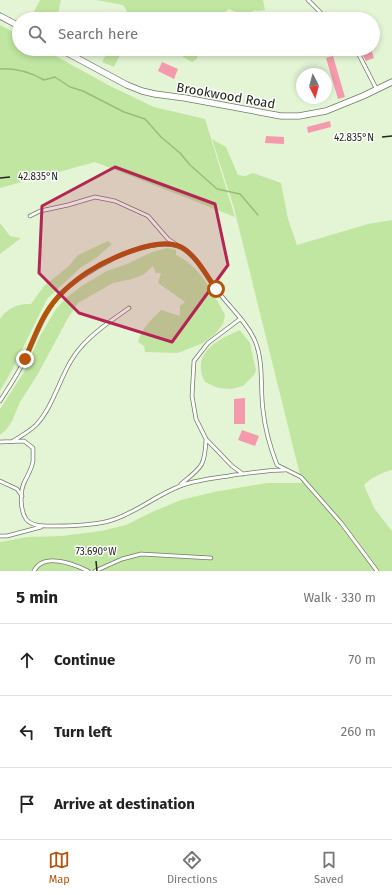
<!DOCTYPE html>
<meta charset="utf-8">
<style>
:root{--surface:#fff;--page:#f6f6f6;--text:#222;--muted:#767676;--line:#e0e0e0;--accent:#b45309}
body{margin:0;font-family:"Fira Sans",sans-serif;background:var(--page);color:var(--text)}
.compass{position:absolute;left:296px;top:68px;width:36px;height:36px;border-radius:50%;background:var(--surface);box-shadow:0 2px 6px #0003;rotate:174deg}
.stop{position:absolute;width:12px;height:12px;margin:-9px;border:3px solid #b45309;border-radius:50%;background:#fff}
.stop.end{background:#b45309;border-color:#fff;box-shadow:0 1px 4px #0008}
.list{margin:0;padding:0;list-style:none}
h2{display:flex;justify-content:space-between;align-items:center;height:52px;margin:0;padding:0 16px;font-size:17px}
h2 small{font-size:13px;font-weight:400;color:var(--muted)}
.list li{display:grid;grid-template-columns:26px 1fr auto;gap:12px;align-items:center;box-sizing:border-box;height:72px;padding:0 16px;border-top:1px solid var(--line)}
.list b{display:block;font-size:15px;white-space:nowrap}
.list em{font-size:13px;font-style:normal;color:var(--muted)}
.icon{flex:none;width:22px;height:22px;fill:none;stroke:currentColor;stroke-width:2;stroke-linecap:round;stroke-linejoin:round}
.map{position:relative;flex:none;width:392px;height:571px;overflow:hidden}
.search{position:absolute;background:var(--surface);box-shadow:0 2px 6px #0003;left:12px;right:12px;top:12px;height:44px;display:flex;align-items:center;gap:10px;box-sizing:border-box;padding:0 14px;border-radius:22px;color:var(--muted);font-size:15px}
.sheet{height:268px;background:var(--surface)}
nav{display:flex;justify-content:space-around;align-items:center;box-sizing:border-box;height:56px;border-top:1px solid var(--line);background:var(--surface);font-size:11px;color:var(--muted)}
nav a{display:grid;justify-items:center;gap:2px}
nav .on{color:var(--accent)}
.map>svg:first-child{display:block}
.green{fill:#c1e6a1}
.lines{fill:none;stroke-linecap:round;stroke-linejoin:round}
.stream{stroke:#97bf73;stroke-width:1.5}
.building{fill:#f59aac}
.service-casing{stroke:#6e7d62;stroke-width:4.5}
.minor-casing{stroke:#6e7d62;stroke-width:7}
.service{stroke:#fff;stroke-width:3}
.minor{stroke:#fff;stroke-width:5.5}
.route{stroke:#b45309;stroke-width:5}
.marked{fill:#b52554;fill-opacity:0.2;stroke:#b52554;stroke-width:3;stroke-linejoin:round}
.ticks{fill:none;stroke:#21271c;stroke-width:1.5}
.labels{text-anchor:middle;stroke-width:3;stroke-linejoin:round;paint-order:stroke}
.street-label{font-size:13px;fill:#21271c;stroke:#fff}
.ticks-label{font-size:10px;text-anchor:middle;fill:#21271c;stroke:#fff;stroke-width:3;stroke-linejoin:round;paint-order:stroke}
</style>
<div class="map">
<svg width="392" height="571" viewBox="0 0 392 571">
<rect width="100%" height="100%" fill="#e4f5d6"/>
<path class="green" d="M40 0H61L57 19H30Z
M96 0H263L265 10 258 11 255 10C242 17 242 15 229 9L225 12V16L227 19H123L127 11 123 5Z
M0 25 19 35V49H43L110 86 154 107 205 119 235 217 95 162 0 188Z
M109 49H123L114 67 102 62Z
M182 49H198L197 59 192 62 183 57Z
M212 139 226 147 238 175 245 176 253 173 281 183 288 219 297 245 368 224 392 220V470C381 473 372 477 364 485L374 508 392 531V571H0V542L27 537 62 536 101 531 126 525 152 512 181 500 214 492 267 483H302L234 208Z
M0 223 10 236 21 238 0 254Z
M108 241 112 244 96 258 80 268 47 299 10 374 0 391V319C7 308 18 303 31 304L44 286 69 266 78 255Z
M167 248 176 250V255C200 266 213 293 225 315L223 324 216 333 203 343 178 353 145 352 144 346 138 342C142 328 151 320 161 310L180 316V306L185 302 158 283 161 273H156L153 266 143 275 132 279 113 283 78 303 68 318 39 372 20 402 12 421 6 430 0 435V409L24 372 40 336 56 309 66 298 83 285 107 271 127 264 152 252Z
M240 330 250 343 256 370 254 375 243 386 231 389 218 388 205 382C203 378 201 374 201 370 198 348 224 337 240 330Z"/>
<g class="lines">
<path class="stream" d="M0 69C16 68 30 72 44 80L55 77 70 87 83 91 124 112 145 119 161 137 180 153 190 165 217 189 240 194 258 215"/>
</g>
<path class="building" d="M360 49H371L374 58 366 61Z
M333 56 345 97 338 99 326 58Z
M162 62 178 69 174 79 158 71Z
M330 121 331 127 308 133 307 127Z
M266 136 284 137V144L265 143Z
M245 398V424H234V399Z
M242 430 259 436 255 446 238 440Z"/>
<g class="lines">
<g class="service-casing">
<path id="service" d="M308 0 327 19
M356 49 377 90
M30 216 40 211 68 205 95 197 115 201 148 216 168 239 177 245
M240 319 208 343 194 361 192 396 196 419 206 439 232 466 243 474
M0 401C9 387 18 374 25 359 35 339 42 316 57 298 77 274 149 233 180 247 185 249 191 255 194 258 203 268 209 280 217 290 229 307 247 322 255 341 264 362 260 388 263 410 265 429 270 447 277 465L301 477 342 524 377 571
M13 441C21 436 30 431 36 425 56 404 61 369 81 347 94 332 112 320 129 308
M0 442 24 441 33 448C33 452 33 457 33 461 32 469 27 476 24 483 20 492 20 510 26 519 32 527 45 526 55 526 71 526 93 525 109 521 136 514 159 492 186 484 202 479 218 478 234 475 251 473 268 470 285 470
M0 481 17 489 22 496
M181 484C202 467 205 466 206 439
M0 536H7L41 527
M34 571C43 552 74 564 88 571
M95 571 122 559 141 554 211 558"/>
</g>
<g class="minor-casing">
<path id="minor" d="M0 16 19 26
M60 49 127 85 142 91 155 94 185 98 281 116H299L326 111 363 96 392 82"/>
</g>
<use href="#service" class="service"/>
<use href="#minor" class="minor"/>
</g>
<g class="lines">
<path class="route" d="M25 359C34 338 42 314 58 297 66 288 76 280 86 273 106 260 158 235 181 247 195 254 207 276 216 289"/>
</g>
<path class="marked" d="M115 167 215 204 228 265 172 342 79 313 39 273 42 206Z"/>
<path class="ticks" d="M382 137 392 136M0 178 10 177M96 561 97 571"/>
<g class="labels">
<g class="street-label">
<text transform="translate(226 95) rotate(10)" y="5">Brookwood Road</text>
</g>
</g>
<g class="ticks-label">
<text x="354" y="141">42.835°N</text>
<text x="38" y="180">42.835°N</text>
<text x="96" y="555">73.690°W</text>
</g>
</svg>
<svg class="compass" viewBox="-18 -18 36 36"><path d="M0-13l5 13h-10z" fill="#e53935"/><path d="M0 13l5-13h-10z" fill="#767676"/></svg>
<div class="stop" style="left:216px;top:289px"></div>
<div class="stop end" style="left:25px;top:359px"></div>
<div class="search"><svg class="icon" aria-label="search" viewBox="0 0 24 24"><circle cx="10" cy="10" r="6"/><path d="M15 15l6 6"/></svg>Search here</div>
</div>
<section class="sheet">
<h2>5 min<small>Walk · 330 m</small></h2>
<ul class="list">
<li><svg class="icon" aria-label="ahead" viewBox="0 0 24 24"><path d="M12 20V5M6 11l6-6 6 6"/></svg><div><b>Continue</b></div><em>70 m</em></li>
<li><svg class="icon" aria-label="left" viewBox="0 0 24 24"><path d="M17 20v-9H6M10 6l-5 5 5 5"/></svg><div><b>Turn left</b></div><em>260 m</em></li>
<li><svg class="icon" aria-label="arrive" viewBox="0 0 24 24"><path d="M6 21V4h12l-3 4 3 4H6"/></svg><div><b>Arrive at destination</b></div></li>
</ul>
</section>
<nav>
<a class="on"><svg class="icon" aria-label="map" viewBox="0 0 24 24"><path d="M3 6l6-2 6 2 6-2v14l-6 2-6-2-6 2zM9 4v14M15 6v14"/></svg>Map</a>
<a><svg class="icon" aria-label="directions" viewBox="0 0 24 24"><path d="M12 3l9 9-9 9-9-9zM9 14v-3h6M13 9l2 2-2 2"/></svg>Directions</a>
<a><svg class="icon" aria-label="saved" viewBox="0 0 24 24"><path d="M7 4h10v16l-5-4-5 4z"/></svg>Saved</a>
</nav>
